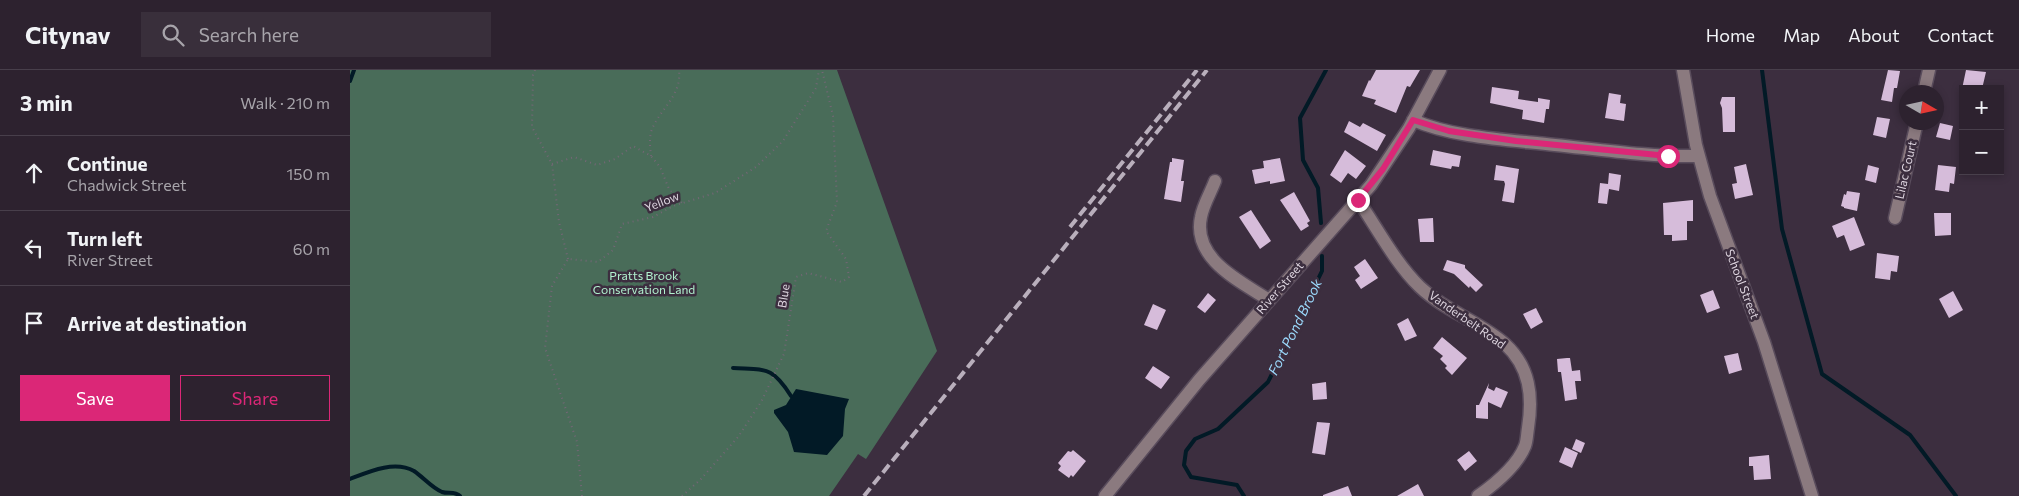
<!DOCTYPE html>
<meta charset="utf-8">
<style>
:root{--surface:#2d222f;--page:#392f3b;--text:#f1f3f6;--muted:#a7a4aa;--line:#483f4b;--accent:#db2777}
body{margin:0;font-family:Commissioner,sans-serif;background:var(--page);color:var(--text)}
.controls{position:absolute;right:15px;top:15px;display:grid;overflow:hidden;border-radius:0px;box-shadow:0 2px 8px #0003}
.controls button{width:45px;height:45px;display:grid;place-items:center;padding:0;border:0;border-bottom:1px solid var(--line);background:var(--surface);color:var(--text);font:25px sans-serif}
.compass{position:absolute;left:1549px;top:15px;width:45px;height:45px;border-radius:50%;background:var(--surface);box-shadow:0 2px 8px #0003;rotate:99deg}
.stop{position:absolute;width:15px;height:15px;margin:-11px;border:4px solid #db2777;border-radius:50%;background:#fff}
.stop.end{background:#db2777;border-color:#fff;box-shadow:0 1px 5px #0008}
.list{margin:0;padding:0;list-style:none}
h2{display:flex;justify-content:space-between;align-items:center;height:65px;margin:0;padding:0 20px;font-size:21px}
h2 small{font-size:16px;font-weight:400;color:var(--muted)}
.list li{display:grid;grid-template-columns:32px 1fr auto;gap:15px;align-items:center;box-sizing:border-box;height:75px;padding:0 20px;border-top:1px solid var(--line)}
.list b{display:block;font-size:19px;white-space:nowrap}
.list p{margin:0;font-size:16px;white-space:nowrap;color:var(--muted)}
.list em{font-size:16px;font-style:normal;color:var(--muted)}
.actions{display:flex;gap:10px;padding:15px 20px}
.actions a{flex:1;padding:11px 0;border:1px solid var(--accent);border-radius:0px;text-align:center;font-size:18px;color:var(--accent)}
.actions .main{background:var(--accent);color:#fff}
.icon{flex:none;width:28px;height:28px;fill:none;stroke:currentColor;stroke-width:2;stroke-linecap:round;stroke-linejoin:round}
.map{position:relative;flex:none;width:1669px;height:426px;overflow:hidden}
header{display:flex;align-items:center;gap:30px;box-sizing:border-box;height:70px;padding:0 25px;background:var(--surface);border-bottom:1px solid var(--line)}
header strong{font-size:24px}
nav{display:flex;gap:28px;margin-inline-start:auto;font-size:18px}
.search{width:350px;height:45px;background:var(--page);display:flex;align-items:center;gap:12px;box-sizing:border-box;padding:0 18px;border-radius:0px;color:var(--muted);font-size:19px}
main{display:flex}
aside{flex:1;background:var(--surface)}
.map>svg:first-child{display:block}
.forest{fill:#496c59}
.water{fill:#021a26}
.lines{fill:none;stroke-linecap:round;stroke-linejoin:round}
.stream{stroke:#021a26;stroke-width:4}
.building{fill:#d6bcda}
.minor-casing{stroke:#594c5c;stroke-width:15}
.path{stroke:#746776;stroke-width:2;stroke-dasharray:1 4;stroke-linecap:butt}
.minor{stroke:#8b7a7f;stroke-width:12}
.rail{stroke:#b9afbc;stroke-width:4;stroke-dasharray:10 5;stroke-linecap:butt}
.route{stroke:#db2777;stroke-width:6}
.labels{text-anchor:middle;stroke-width:5;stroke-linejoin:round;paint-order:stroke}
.street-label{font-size:12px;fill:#ddd4df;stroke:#3c2e3f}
.park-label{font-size:12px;fill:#b1f1cf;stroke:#3c2e3f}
.water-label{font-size:14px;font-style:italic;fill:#9bd9fc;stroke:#3c2e3f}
</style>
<header>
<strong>Citynav</strong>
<div class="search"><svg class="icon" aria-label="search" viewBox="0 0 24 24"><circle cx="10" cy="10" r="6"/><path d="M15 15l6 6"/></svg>Search here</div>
<nav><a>Home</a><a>Map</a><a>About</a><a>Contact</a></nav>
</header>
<main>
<aside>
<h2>3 min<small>Walk · 210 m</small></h2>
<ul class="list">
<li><svg class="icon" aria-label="ahead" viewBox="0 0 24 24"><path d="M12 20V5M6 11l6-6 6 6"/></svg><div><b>Continue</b><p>Chadwick Street</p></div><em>150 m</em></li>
<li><svg class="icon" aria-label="left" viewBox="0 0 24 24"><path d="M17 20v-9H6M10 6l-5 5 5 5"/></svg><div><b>Turn left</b><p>River Street</p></div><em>60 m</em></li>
<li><svg class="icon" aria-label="arrive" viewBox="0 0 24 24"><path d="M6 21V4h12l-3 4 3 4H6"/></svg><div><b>Arrive at destination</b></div></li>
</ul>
<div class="actions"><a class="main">Save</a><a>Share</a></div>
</aside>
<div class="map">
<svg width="1669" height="426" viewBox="0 0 1669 426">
<rect width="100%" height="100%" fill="#3c2e3f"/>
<path class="forest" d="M0 0H487L587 281 516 389 508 384 479 426H0Z"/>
<path class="water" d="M446 319 499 329 495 339 493 366 477 385 444 382 438 362 424 343V340L436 335Z"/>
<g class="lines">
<path class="stream" d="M1412 0 1432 159 1472 304 1560 365 1606 426
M0 11 4 0
M971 153 968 118 953 90 950 48 976 0
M383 298C416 300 422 296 441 326
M0 409C18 402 44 390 64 401 73 407 82 418 92 422 98 424 105 421 110 426
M894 426 887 415 841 407 834 395 836 381 845 369 868 359 918 312 972 201V186"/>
</g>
<path class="building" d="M1026 0H1070L1060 17 1057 16 1046 43 1024 34 1026 30 1012 26 1019 10 1020 11Z
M1538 0 1550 1 1547 18H1544L1542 32 1531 30Z
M1616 0 1636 2 1632 19H1612Z
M1142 17 1169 21 1168 29 1188 32V28L1200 30 1199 39H1196L1194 53 1172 49 1173 40 1140 33Z
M1259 23 1271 25 1270 33 1276 34 1274 51 1255 48Z
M1372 27H1385V62H1373L1372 38 1370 33Z
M1527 47 1540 49 1536 68 1523 65Z
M999 51 1010 57 1013 53 1036 65 1027 81 994 62Z
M1590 53 1603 56 1600 70 1586 67Z
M995 80 1016 96 1006 109 998 103 991 113 980 105Z
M1083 80 1111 86 1109 97 1102 96 1101 99 1080 95Z
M822 88 834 90 831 111H834L831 132 814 129 820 92H822Z
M930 88 935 111 920 114V111L905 114 902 100 914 98 913 91Z
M1396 94 1403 125 1385 129 1382 114 1387 113 1384 97Z
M1146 95 1169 99 1164 133 1152 131 1155 114 1154 111 1144 110Z
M1518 95 1529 98 1526 113 1515 110Z
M1588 95 1606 97 1604 114 1600 113 1599 122 1585 120Z
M1259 103 1271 105 1269 121 1259 119 1257 134 1248 133 1250 113 1258 114Z
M1497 121 1510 123 1507 141 1494 138V137L1491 136 1494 124 1496 125Z
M944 122 960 151 957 153 959 156 951 161 930 130Z
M1343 130V151H1337V170L1322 171V165H1314L1313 133Z
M901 140 921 171 910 179 889 147Z
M1584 143H1601V165L1585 166Z
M1504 147 1515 175 1500 181 1494 165 1487 168 1482 156Z
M1083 148 1084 172H1070L1068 149Z
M1527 183 1549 186 1547 202 1541 201 1540 210 1525 208Z
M1015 189 1028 208 1011 219 1005 210 1010 206 1004 197Z
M1097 190 1115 195V198L1133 215 1126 222 1120 216 1119 218 1104 204 1093 200Z
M1363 220 1370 238 1357 243 1350 225Z
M1603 221 1613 240 1599 248 1589 229Z
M858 223 866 230 855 243 847 237Z
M803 234 816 240 807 260 794 255Z
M1186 238 1193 252 1181 259 1173 244Z
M1058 248 1067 266 1055 271 1047 254Z
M1092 267 1117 288 1102 305 1095 298 1097 296 1090 289 1093 286 1083 278Z
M1388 283 1392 300 1379 304 1374 286Z
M1217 288H1220L1222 301 1230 300 1231 311H1225L1227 329 1215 331 1211 302H1208L1207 289Z
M803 296 820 307 811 319 795 308Z
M976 312 977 329 963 330 962 314Z
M1139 313 1138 318 1144 321 1146 317 1158 322 1151 338 1138 332V349L1126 348V335H1129Z
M967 352 980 353 975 385 962 383Z
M1226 369 1235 373 1231 383 1222 379Z
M1215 377 1228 383 1222 398 1209 392Z
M723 380 736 391 723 407 721 405 719 408 708 400 711 396 708 393 718 381 721 382Z
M1119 381 1127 391 1115 401 1107 390Z
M1419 385 1421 409 1404 410 1403 396H1399V387Z
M1068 414 1074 426H1047Z
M998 416 1002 426H973V425Z"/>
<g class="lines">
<g class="minor-casing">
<path id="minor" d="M1333 0 1346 75 1360 126 1414 272 1462 426
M1574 22 1579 0
M1063 50C1104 68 1161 70 1205 75 1253 80 1301 87 1349 86
M865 111C861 122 853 135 851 147 842 189 890 211 919 230
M1008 130C1027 158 1046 194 1070 217 1095 241 1129 251 1155 274 1180 297 1183 326 1178 358 1177 364 1177 371 1175 376 1167 396 1145 414 1128 426
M1545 148 1567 52
M755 426 849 310 1021 115 1059 58 1090 0"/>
</g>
<path class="path" d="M185 0 183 5 182 57 202 94 209 152 218 189
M301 86C300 77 299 67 302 59 311 38 332 25 329 0
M202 94 224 87 247 95 265 89 283 76 301 86 310 97 319 119 332 133
M232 426 227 372 195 278 202 216 218 189 248 192 263 180 272 154 303 147 323 136 365 123 406 97 433 71 466 18 469 0
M332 426 350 410 388 367 411 332 434 284 446 207 458 203 492 212 499 207 496 189 476 161 487 132 483 46 472 0"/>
<use href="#minor" class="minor"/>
<path class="rail" d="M720 157 847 0
M514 426 857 0"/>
</g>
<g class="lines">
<path class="route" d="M1008 130 1033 99 1063 50 1099 61 1166 71 1318 86"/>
</g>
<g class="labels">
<g class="street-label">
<text transform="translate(1556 100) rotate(-77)" y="4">Lilac Court</text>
<text transform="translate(312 132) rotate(-21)" y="4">Yellow</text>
<text transform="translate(1392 214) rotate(69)" y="4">School Street</text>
<text transform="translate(930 218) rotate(-49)" y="4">River Street</text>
<text transform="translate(434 226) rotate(-81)" y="4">Blue</text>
<text transform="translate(1117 250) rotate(35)" y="4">Vanderbelt Road</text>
</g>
<g class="park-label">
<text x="294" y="210">Pratts Brook<tspan x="294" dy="14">Conservation Land</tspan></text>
</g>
<g class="water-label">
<text transform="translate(945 257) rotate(-64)" y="5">Fort Pond Brook</text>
</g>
</g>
</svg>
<div class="controls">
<button>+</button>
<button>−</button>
</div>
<svg class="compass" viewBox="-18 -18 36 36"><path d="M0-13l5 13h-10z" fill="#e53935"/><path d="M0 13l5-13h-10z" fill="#a7a4aa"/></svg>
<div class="stop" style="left:1318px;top:86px"></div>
<div class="stop end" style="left:1008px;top:130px"></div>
</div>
</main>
